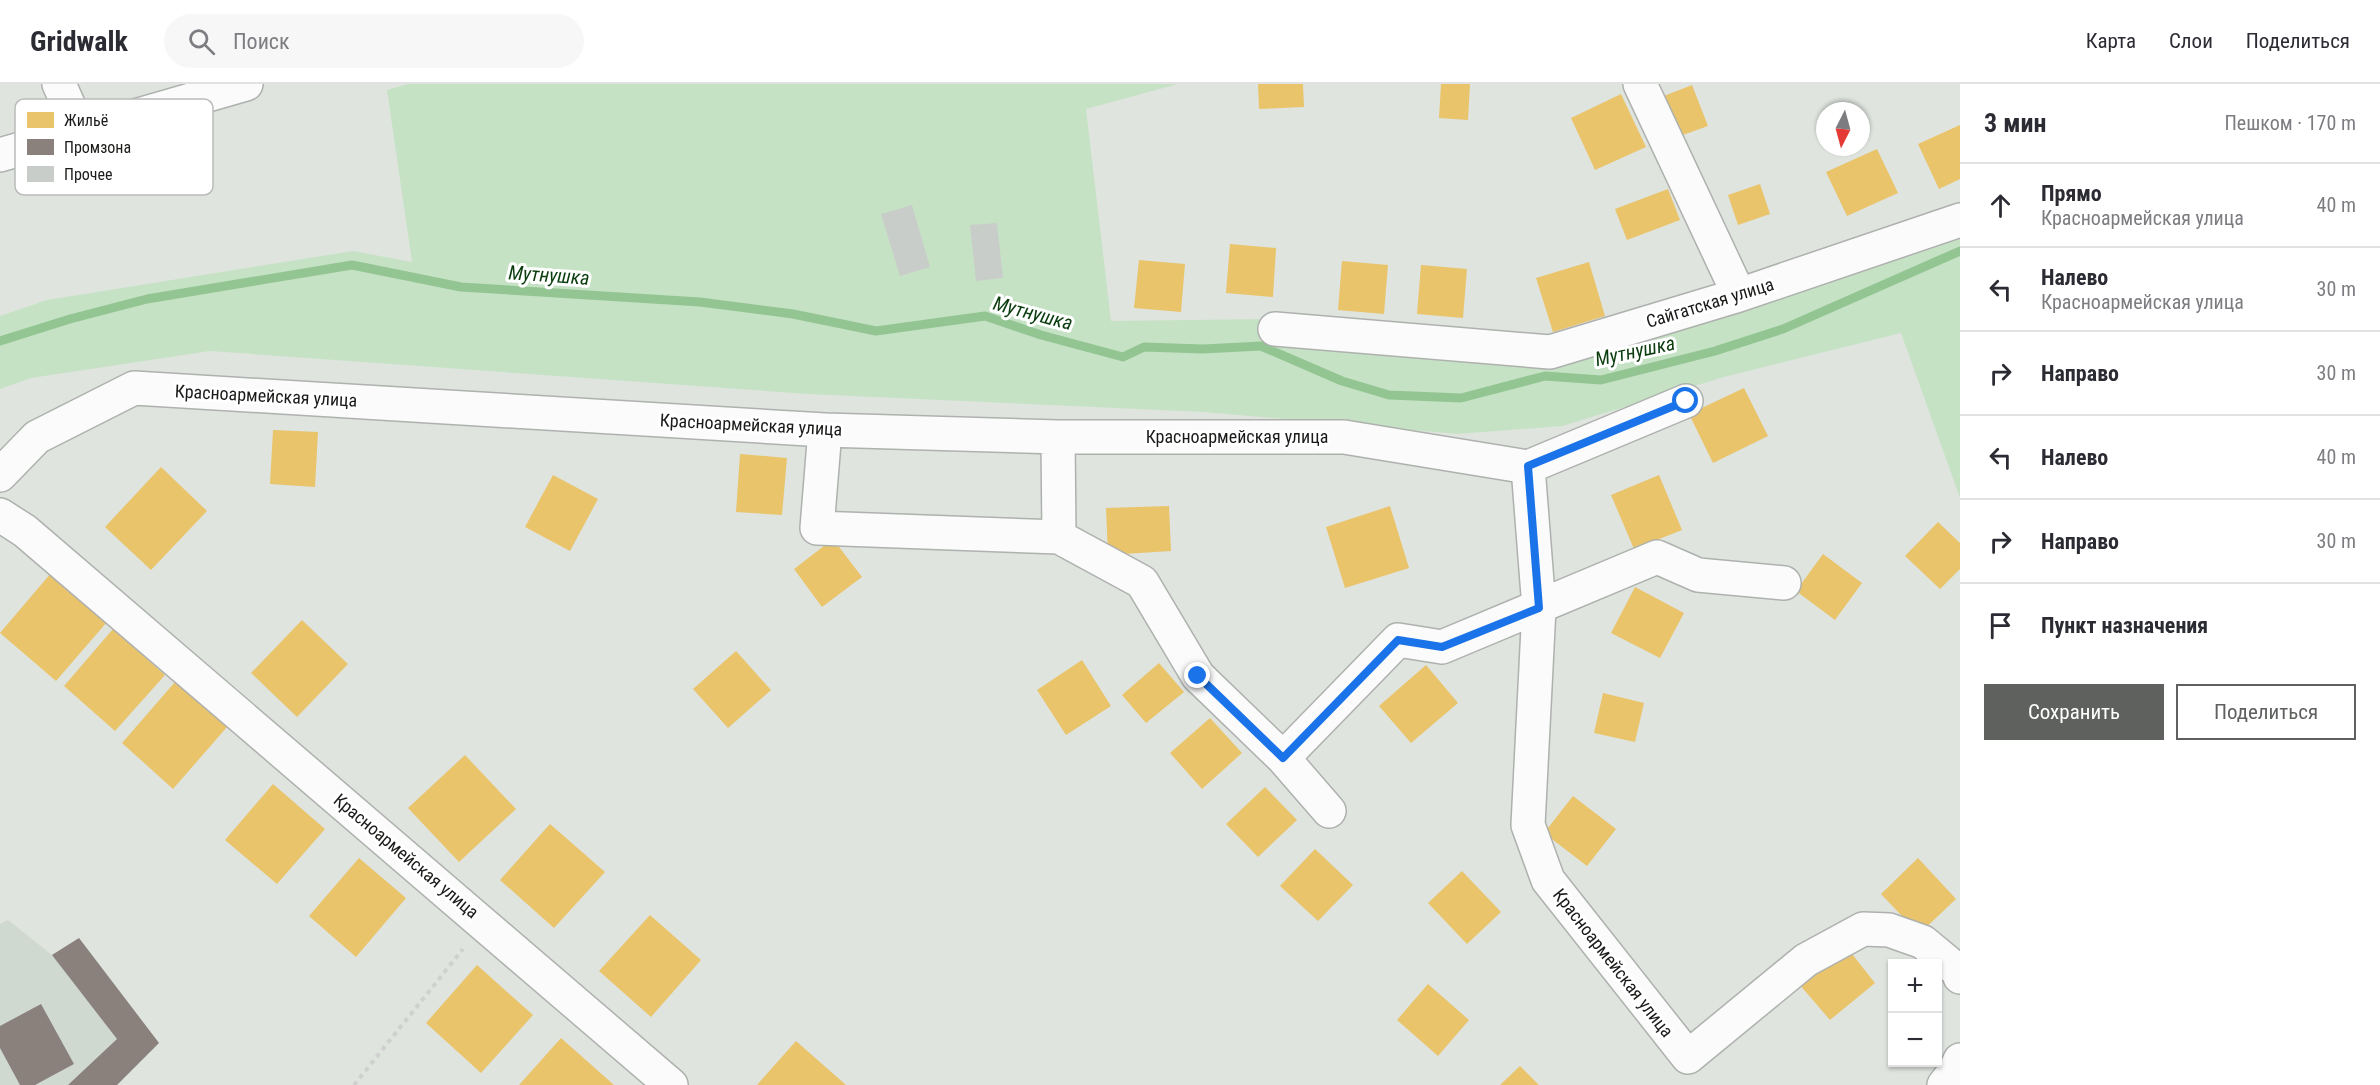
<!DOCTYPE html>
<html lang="ru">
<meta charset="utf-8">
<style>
:root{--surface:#fff;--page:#f7f7f7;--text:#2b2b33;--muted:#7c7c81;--line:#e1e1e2;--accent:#5e615e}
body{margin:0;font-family:"Roboto Condensed",sans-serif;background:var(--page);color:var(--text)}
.controls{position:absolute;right:18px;bottom:18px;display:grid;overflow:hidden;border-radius:0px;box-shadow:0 2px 4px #0004}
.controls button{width:54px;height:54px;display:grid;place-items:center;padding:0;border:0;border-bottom:2px solid var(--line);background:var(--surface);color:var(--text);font:30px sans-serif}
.compass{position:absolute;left:1816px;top:18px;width:54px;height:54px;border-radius:50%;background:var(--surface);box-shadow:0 2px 4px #0004;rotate:186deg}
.stop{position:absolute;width:18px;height:18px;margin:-14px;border:4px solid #1a73e8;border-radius:50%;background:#fff}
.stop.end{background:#1a73e8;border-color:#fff;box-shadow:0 2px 6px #0008}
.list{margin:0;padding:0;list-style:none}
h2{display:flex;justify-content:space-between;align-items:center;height:78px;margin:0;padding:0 24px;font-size:26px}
h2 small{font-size:20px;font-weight:400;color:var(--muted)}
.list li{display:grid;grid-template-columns:39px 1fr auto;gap:18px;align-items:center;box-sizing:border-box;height:84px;padding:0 24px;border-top:2px solid var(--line)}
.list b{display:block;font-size:22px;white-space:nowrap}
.list p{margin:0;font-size:20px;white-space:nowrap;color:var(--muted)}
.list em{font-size:20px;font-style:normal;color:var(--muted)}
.actions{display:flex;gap:12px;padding:18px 24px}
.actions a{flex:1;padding:14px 0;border:2px solid var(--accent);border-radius:0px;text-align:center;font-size:21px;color:var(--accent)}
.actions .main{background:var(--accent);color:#fff}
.icon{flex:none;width:33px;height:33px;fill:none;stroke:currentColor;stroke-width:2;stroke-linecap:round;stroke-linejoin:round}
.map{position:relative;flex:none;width:1960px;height:1001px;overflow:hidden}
header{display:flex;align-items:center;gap:36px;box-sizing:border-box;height:84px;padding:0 30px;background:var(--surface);border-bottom:2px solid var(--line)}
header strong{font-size:28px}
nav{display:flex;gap:33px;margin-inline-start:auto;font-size:21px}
.search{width:420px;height:54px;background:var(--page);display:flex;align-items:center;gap:15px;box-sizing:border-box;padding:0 21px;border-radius:33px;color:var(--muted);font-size:22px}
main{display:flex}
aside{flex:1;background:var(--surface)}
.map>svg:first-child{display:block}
.built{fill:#d0d9cf}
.green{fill:#c6e2c5}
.homes{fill:#e9c46a}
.industry{fill:#8a817c}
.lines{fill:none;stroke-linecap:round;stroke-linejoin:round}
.stream{stroke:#93c593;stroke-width:9}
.building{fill:#c9cdc9}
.minor-casing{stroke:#aeb1ae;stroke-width:36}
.path{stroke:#cfd0cf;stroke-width:4;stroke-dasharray:4.5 4.5;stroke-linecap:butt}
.minor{stroke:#fafbfa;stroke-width:33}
.route{stroke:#1a73e8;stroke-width:8}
.labels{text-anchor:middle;stroke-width:6;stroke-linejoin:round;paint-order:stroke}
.street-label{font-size:18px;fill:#191b18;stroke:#fff}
.water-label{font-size:20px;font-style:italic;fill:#0b3d0f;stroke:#fff}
.key{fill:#fff;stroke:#babbba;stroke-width:1.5}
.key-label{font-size:16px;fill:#191b18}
</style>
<header>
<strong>Gridwalk</strong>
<div class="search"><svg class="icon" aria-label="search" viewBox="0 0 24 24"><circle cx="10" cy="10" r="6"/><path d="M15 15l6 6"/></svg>Поиск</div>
<nav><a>Карта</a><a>Слои</a><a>Поделиться</a></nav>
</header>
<main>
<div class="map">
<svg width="1960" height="1001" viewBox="0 0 1960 1001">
<rect width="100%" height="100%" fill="#dfe4df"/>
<path class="built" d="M8 836 52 871 79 854 159 959 117 1001H0V840Z"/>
<path class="green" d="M408 0H1178L1086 25 1111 237 1268 235 1551 278 1960 146V414L1901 249 1724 293 1562 342 1457 350 1204 328 808 310 210 267 31 294 0 305V232L47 216 353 167 412 178 387 6Z"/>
<path class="homes" d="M1258 0H1303L1304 23 1259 25Z
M1441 0H1470L1468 36 1439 34Z
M1692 1 1708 42 1680 52 1664 12Z
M1621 10 1646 63 1595 86 1571 34Z
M1960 41V95L1939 105 1918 60Z
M1877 65 1898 109 1847 132 1826 88Z
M1760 100 1770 130 1738 141 1728 111Z
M1668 105 1680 136 1627 156 1615 125Z
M1230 160 1276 164 1273 213 1226 209Z
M1139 176 1185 180 1181 228 1134 224Z
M1342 177 1388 181 1384 230 1338 226Z
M1589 178 1605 232 1553 248 1536 194Z
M1421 181 1467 185 1463 234 1417 230Z
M1744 304 1768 352 1713 379 1689 330Z
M273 346 318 348 315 403 270 400Z
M740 370 787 374 782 431 736 428Z
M161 383 207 427 151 486 105 443Z
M553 391 598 415 570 467 525 443Z
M1659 391 1682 446 1634 465 1611 411Z
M1169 422 1171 467 1108 471 1106 424Z
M1390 422 1409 484 1345 504 1326 443Z
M1938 438 1960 459V485L1940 505 1905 472Z
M833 455 862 493 822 523 794 485Z
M1823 470 1862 499 1835 536 1796 507Z
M51 489 107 538 56 597 0 549Z
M1635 503 1684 529 1660 574 1611 549Z
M302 536 348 580 297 633 251 589Z
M113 545 165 591 115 647 64 602Z
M736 567 771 606 728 644 693 605Z
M1082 576 1111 622 1066 651 1037 606Z
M1159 579 1184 608 1146 639 1122 611Z
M1426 581 1458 619 1411 659 1379 622Z
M175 598 227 643 173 705 122 659Z
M1603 609 1644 619 1635 658 1594 649Z
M1210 634 1242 669 1202 705 1170 669Z
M465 671 516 725 459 778 408 724Z
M273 700 325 745 277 800 225 756Z
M1265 703 1297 736 1258 773 1226 740Z
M1573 712 1616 745 1587 782 1544 749Z
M550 740 605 788 554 844 500 796Z
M1315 765 1353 801 1318 837 1280 802Z
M359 774 406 814 356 873 309 832Z
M1918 774 1956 815 1919 850 1881 810Z
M1462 787 1501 828 1467 860 1428 819Z
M650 831 701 876 651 933 599 887Z
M1848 865 1875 899 1830 936 1799 900Z
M477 881 533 931 481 989 426 939Z
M1428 900 1469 936 1438 972 1397 936Z
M561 954 614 1001H519Z
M796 957 846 1001H757Z
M1520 982 1539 1001H1500Z"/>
<path class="industry" d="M79 854 159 959 117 1001H68L117 955 52 871Z
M41 920 74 980 35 1001H20L0 964V942Z"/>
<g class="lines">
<path class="stream" d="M0 257 70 235 147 215 352 181 461 203 700 218 793 230 876 247 985 232 1041 251 1123 273 1144 263 1203 265 1261 262 1342 297 1389 311 1461 314 1545 292 1601 296 1715 267 1783 245 1960 167"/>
</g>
<path class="building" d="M912 121 930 183 900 192 881 130Z
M997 139 1003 194 976 197 970 141Z"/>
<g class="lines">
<g class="minor-casing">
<path id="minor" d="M59 0 80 47
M1640 0 1739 211
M0 71 246 0
M1275 245 1550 268 1739 211 1960 136
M825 346 817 444 1059 453 1142 498 1198 592 1283 674 1329 727
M1058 353 1059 453
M1528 383 1539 524 1528 741 1548 796 1688 973 1806 876 1863 845 1889 846 1923 858 1958 887 1960 893
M0 391 37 353 134 304 825 346 1058 353H1344L1528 383 1686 317
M0 431 25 447 671 1001
M1283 674 1398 556 1442 563 1657 473 1698 491 1784 499
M1944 1001 1955 987 1960 976"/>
</g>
<path class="path" d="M354 1001 463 865"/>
<use href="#minor" class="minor"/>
</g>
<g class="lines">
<path class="route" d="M1198 592 1283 674 1398 556 1442 563 1539 524 1528 382 1686 317"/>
</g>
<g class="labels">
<g class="street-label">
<text transform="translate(1710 219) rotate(-17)" y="6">Сайгатская улица</text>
<text transform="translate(266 312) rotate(3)" y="6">Красноармейская улица</text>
<text transform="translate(751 341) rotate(3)" y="6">Красноармейская улица</text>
<text x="1237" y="359">Красноармейская улица</text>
<text transform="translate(406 772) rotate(40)" y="6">Красноармейская улица</text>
<text transform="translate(1613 879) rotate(52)" y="6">Красноармейская улица</text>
</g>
<g class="water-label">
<text transform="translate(549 191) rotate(4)" y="7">Мутнушка</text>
<text transform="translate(1033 229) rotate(15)" y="7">Мутнушка</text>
<text transform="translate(1635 267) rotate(-12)" y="7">Мутнушка</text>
</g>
</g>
<rect x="15" y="15" width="198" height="96" rx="9" class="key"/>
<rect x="27" y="28" width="27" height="16" fill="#e9c46a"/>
<rect x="27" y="55" width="27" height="16" fill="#8a817c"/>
<rect x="27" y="82" width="27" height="16" fill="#c9cdc9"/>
<g class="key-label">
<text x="64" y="42">Жильё</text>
<text x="64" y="69">Промзона</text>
<text x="64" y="96">Прочее</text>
</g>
</svg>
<div class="controls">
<button>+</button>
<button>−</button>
</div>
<svg class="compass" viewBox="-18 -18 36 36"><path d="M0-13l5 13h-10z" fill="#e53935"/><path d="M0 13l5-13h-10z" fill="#7c7c81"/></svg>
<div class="stop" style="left:1686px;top:317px"></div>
<div class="stop end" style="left:1198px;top:592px"></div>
</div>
<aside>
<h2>3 мин<small>Пешком · 170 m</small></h2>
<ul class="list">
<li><svg class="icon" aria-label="ahead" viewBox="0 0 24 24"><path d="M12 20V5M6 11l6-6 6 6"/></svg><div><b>Прямо</b><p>Красноармейская улица</p></div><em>40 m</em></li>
<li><svg class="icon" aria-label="left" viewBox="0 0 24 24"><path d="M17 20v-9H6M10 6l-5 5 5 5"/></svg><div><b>Налево</b><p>Красноармейская улица</p></div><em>30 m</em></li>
<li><svg class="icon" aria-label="right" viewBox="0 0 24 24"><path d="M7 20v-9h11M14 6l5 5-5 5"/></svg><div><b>Направо</b></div><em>30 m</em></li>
<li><svg class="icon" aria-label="left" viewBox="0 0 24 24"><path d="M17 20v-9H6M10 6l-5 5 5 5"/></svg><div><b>Налево</b></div><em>40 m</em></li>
<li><svg class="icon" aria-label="right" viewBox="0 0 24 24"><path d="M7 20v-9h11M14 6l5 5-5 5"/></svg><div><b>Направо</b></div><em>30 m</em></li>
<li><svg class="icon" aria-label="arrive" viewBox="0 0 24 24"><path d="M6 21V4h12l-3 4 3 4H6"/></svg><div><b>Пункт назначения</b></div></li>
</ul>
<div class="actions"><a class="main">Сохранить</a><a>Поделиться</a></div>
</aside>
</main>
